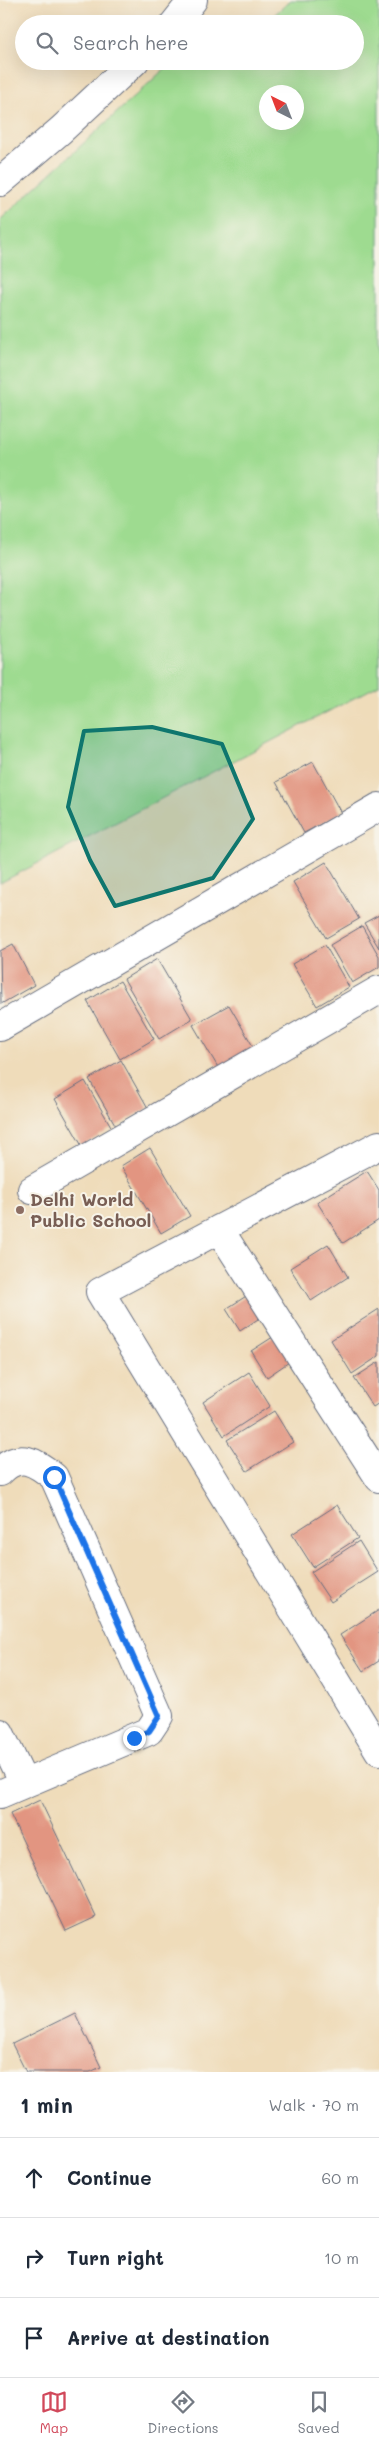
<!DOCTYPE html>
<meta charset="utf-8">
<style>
:root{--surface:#fff;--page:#f6f6f7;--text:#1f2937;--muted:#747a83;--line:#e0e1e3;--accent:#d1495b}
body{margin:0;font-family:Mali,sans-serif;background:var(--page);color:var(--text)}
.compass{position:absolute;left:259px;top:85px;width:45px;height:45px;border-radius:50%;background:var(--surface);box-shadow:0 5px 20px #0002;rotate:318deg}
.stop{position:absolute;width:15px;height:15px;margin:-11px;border:4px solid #1a73e8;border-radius:50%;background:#fff}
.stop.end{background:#1a73e8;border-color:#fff;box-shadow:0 1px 5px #0008}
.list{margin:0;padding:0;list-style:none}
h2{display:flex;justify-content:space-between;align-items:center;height:65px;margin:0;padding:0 20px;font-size:21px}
h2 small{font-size:16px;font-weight:400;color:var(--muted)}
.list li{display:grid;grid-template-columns:32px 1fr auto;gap:15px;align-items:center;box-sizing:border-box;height:80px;padding:0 20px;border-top:1px solid var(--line)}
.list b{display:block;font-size:19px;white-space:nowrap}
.list em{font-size:16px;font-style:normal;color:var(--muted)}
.icon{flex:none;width:28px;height:28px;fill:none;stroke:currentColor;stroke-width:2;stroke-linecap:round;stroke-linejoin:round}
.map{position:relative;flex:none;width:379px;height:2072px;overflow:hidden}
.search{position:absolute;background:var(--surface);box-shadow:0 5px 20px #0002;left:15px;right:15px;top:15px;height:55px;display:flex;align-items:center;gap:12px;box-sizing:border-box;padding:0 18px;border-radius:28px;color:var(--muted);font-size:19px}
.sheet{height:305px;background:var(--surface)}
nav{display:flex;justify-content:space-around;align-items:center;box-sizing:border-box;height:70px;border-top:1px solid var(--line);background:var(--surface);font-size:14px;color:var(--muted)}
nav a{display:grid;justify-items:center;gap:2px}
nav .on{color:var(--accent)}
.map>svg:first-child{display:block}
.green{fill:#9edb90;stroke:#5c8577;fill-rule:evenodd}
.building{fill:#e29581}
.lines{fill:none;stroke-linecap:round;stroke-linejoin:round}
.minor-casing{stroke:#656c7e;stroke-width:30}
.tertiary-casing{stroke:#656c7e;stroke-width:30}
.minor{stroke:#fff;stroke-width:28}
.tertiary{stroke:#fff;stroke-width:28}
.route{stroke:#1a73e8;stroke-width:6}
.marked{fill:#0f766e;fill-opacity:0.2;stroke:#0f766e;stroke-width:4;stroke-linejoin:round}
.education-dot{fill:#8d6e63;stroke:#f7f3e8;stroke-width:2}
.labels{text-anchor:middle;stroke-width:4;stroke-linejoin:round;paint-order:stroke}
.education-label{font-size:18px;font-weight:bold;fill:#785e54;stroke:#f7f3e8;text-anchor:start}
</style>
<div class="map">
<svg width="379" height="2072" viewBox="0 0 379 2072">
<rect width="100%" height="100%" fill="#f7f3e8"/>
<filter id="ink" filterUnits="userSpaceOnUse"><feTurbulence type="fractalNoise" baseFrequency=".02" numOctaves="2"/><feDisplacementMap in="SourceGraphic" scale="10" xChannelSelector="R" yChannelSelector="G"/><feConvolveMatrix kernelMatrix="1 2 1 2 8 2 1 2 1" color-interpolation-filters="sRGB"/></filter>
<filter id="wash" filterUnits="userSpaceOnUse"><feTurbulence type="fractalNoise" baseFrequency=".0096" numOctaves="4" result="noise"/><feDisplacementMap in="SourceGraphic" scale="20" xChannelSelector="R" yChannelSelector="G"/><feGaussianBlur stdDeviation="1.12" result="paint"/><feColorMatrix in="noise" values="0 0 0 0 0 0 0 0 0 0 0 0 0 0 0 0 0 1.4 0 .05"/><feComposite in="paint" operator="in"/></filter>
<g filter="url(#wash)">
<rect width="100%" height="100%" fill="#efdcba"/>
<path class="green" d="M291 0H379V685L0 883V220L173 61H355V24H264ZM266 92H296V122H266Z"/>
<g id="blocks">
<path class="building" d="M313 762 341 813 304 833 276 782Z
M326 862 359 919 326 938 293 882Z
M379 915V948L364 923Z
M362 926 379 956V967L352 983 330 945Z
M13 944 34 985 1 1004 0 951Z
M325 945 349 987 317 1006 292 964Z
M157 959 192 1019 159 1039 124 979Z
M120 981 154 1039 120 1059 87 1001Z
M229 1005 254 1048 219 1069 193 1025Z
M121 1060 148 1108 116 1126 89 1079Z
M85 1081 112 1128 82 1146 55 1099Z
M150 1148 190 1216 161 1233 121 1166Z
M367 1171 379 1190V1220L343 1243 317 1202Z
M328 1244 348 1277 311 1301 290 1268Z
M251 1293 264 1315 240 1331 226 1309Z
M379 1309V1356L352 1374 331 1340Z
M276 1335 292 1360 267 1377 251 1351Z
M379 1362V1403L373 1407 354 1378Z
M249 1372 270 1406 224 1436 203 1402Z
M274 1411 293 1442 247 1471 227 1440Z
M337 1505 358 1538 313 1567 292 1534Z
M359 1541 378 1572 331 1602 311 1572Z
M379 1610V1661L363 1671 340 1635Z
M40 1800 96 1917 66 1931 10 1814Z
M75 2013 101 2067 90 2072H26L12 2044Z"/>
</g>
</g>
<g filter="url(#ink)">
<use href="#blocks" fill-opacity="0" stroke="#656c7e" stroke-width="1"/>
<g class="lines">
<g class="minor-casing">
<path id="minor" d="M0 1027 379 807
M379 1145 100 1292 379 1751
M32 1190 379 990
M219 1229 379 1478
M0 1472C19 1451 36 1462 54 1477L159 1716 149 1731 0 1794
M0 1733 24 1783"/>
</g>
<g class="tertiary-casing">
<path id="tertiary" d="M174 24 193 0
M0 182 61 130 135 61"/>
</g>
<use href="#minor" class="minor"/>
<use href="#tertiary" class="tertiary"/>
</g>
</g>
<g class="lines" filter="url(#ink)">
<path class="route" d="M54 1477 159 1716 149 1731 134 1738"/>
</g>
<path class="marked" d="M152 727 222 744 253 819 213 878 115 906 90 860 68 807 84 731Z"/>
<circle class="education-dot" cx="20" cy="1210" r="5"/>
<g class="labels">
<g class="education-label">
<text x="30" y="1206">Delhi World<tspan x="30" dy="21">Public School</tspan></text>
</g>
</g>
</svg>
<svg class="compass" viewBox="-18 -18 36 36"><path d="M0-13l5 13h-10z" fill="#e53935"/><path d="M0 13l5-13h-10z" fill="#747a83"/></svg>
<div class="stop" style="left:54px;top:1477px"></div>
<div class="stop end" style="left:134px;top:1738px"></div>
<div class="search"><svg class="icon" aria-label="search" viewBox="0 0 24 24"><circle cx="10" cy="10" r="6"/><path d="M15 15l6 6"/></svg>Search here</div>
</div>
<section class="sheet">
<h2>1 min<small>Walk · 70 m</small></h2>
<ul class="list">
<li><svg class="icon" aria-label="ahead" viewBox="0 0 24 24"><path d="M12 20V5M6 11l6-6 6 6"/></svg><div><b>Continue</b></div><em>60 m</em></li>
<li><svg class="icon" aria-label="right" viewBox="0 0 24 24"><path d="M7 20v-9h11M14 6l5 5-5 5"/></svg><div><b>Turn right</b></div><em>10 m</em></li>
<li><svg class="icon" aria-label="arrive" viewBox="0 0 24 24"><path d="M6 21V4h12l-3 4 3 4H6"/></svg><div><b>Arrive at destination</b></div></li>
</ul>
</section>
<nav>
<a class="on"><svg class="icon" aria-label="map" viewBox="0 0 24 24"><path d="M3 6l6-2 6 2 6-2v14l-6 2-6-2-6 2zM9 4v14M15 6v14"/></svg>Map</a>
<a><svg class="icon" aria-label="directions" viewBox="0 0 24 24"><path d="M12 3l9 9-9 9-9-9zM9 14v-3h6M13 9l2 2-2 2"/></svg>Directions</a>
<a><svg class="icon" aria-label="saved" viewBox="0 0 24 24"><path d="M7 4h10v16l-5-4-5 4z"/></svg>Saved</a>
</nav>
